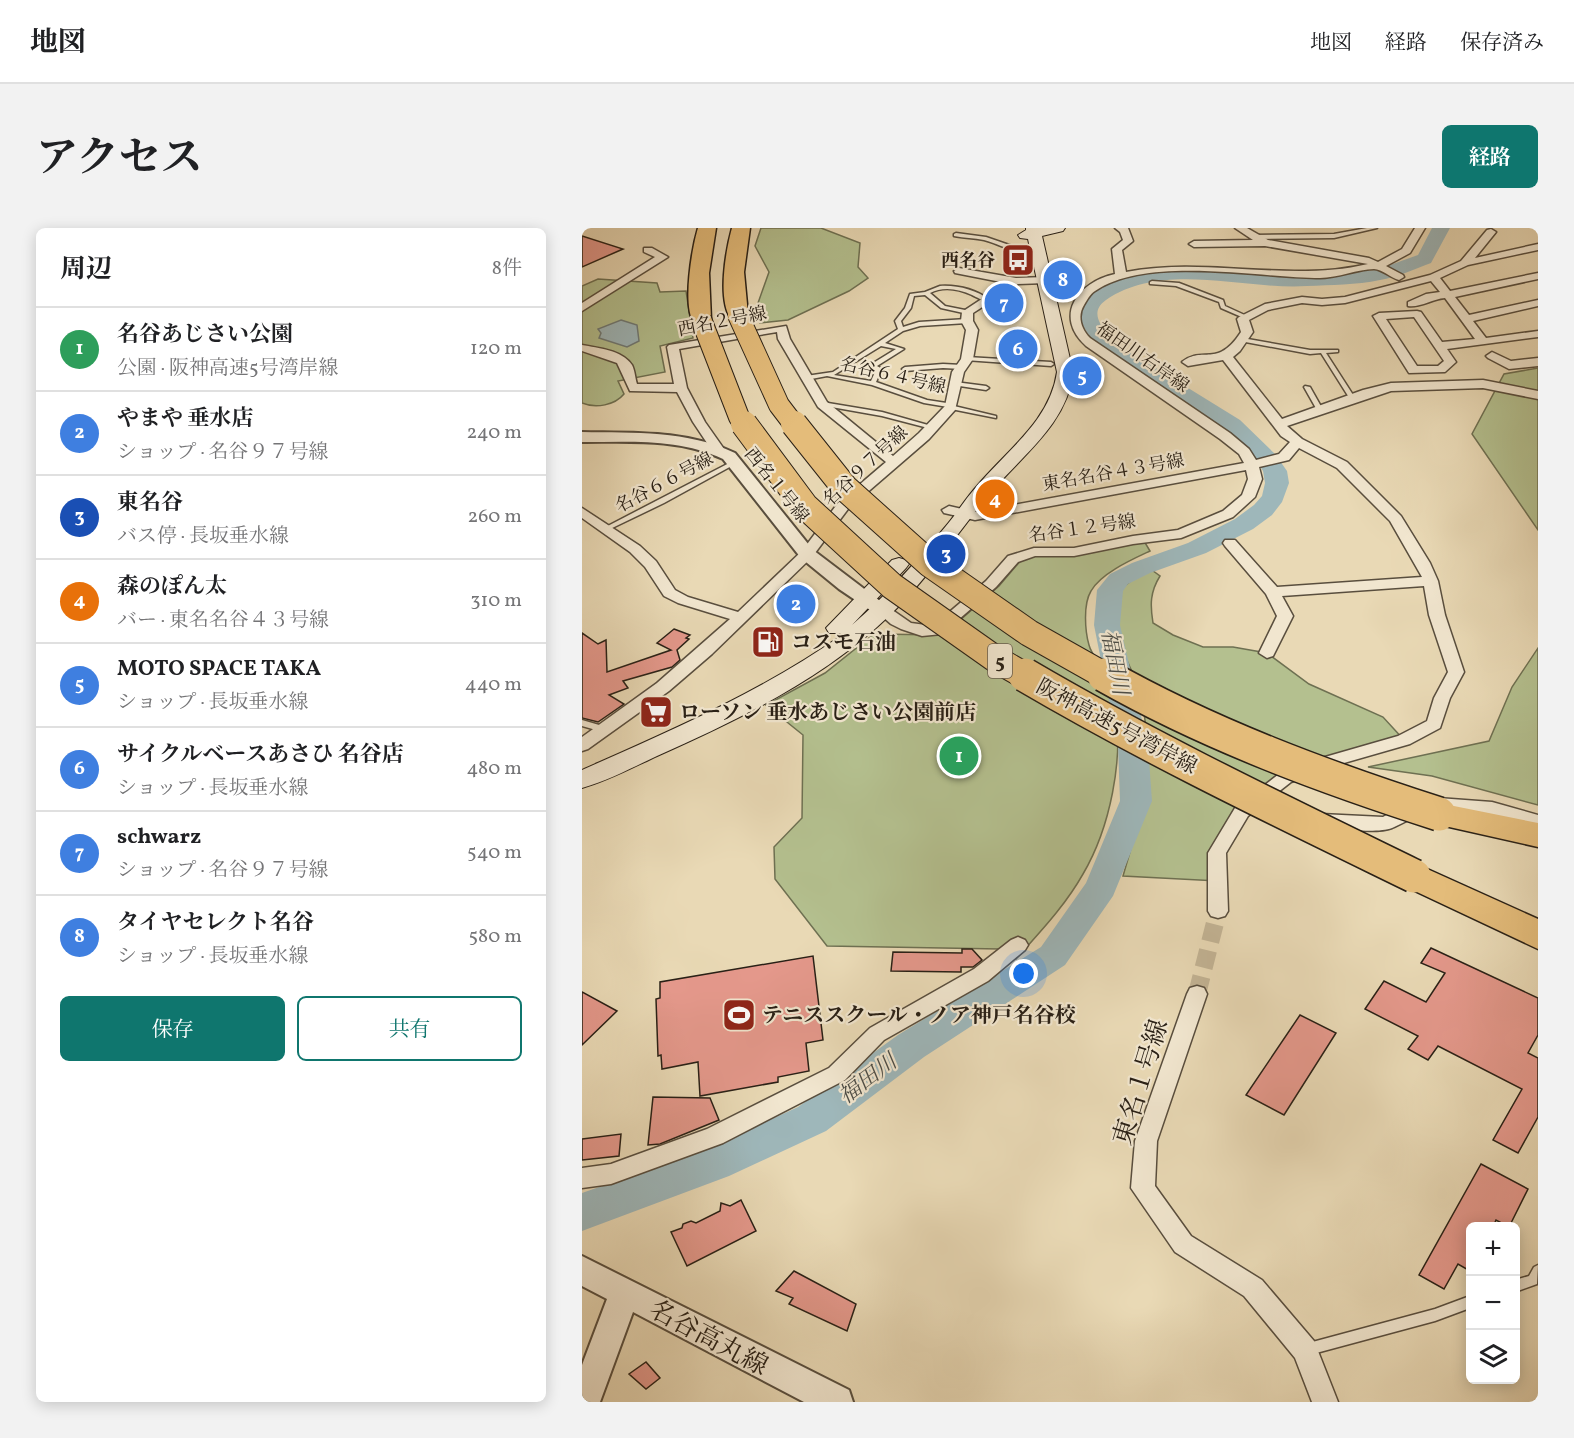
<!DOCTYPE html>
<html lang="ja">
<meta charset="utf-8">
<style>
:root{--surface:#fff;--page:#f2f2f2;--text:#202124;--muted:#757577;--line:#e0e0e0;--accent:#0f766e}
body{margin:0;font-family:Vollkorn,"Noto Serif JP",serif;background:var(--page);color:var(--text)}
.controls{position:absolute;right:18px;bottom:18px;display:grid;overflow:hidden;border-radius:9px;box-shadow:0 3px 15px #0003}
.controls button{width:54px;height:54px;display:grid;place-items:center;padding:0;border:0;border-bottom:2px solid var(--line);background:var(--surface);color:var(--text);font:30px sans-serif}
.you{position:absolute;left:442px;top:746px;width:21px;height:21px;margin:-15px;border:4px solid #fff;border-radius:50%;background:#1a73e8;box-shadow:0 0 0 9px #1a73e833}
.badge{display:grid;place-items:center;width:39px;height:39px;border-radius:50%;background:var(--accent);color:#fff;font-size:20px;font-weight:700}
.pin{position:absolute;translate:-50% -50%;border:3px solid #fff;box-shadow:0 2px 6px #0006}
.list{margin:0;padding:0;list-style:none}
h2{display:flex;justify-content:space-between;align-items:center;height:78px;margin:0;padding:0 24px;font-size:26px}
h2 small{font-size:20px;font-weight:400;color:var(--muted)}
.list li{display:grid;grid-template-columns:39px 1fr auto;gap:18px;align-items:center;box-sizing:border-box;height:84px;padding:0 24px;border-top:2px solid var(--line)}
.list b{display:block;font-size:22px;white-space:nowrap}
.list p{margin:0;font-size:20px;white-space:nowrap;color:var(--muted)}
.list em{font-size:20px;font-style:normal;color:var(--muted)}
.actions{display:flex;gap:12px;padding:18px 24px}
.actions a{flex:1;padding:14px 0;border:2px solid var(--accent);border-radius:9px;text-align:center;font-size:21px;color:var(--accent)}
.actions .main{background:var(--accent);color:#fff}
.icon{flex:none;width:33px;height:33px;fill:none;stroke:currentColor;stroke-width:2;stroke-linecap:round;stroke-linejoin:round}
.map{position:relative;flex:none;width:956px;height:1174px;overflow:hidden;border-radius:9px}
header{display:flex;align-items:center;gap:36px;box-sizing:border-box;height:84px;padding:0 30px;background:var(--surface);border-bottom:2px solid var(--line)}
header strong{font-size:28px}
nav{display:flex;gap:33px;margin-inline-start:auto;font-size:21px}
.intro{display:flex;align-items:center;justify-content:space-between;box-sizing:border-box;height:144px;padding:0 36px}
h1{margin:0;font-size:42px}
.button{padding:15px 27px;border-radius:9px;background:var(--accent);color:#fff;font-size:21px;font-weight:700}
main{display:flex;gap:36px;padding:0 36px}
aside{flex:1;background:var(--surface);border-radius:9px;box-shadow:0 3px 15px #0003}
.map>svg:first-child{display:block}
.green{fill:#b4c08f;stroke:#6e7052;stroke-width:1.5}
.water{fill:#9eb7ba;stroke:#6f7b78;stroke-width:1.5}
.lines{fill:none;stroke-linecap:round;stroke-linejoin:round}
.river{fill:#9eb7ba;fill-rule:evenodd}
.building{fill:#e4988b;stroke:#292016;stroke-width:1.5}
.minor-tunnel{stroke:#c3b495;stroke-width:18;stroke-dasharray:18 9;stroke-linecap:butt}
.service-casing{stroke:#594e3e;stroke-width:3}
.minor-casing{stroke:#594e3e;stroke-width:3}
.tertiary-casing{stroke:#594e3e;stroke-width:4}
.secondary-casing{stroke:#292016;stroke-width:2}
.motorway-casing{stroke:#292016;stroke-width:3}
.service{fill:#f1e6cf;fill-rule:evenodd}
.minor{fill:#f1e6cf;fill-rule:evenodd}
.tertiary{fill:#f1e6cf;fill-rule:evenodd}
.secondary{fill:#f1e6cf;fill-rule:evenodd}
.motorway{fill:#e4bc7a;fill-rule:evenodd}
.motorway-bridge-far2-casing{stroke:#292016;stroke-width:22;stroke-linecap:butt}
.motorway-bridge-far1-casing{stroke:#292016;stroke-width:28;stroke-linecap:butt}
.motorway-bridge-casing{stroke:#292016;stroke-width:36;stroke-linecap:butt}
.motorway-bridge-far2{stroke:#e4bc7a;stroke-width:20}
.motorway-bridge-far1{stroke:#e4bc7a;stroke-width:26}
.motorway-bridge{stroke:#e4bc7a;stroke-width:33}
.labels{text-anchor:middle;stroke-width:4.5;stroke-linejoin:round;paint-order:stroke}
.far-poi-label{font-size:18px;font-weight:bold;fill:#292016;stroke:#f1e6cf;text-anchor:end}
.far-street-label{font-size:18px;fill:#292016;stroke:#f1e6cf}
.shield{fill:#f1e6cf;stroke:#655b4e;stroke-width:1.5}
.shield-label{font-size:20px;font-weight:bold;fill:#292016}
.poi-label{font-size:21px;font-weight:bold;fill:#292016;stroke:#f1e6cf;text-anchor:start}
.street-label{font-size:21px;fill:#292016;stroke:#f1e6cf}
.water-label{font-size:22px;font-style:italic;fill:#4c4d47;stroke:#f1e6cf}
.near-street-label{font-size:26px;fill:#292016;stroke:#f1e6cf}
</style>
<header>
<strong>地図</strong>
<nav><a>地図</a><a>経路</a><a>保存済み</a></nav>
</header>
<div class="intro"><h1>アクセス</h1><a class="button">経路</a></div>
<main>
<aside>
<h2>周辺<small>8件</small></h2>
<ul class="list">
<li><span class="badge" style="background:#2e9e5b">1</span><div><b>名谷あじさい公園</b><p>公園 · 阪神高速5号湾岸線</p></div><em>120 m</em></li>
<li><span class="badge" style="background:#3f7fe0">2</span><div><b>やまや 垂水店</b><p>ショップ · 名谷９７号線</p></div><em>240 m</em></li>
<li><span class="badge" style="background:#1a4fb4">3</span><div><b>東名谷</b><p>バス停 · 長坂垂水線</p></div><em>260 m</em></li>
<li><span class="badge" style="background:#e8710a">4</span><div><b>森のぽん太</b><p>バー · 東名名谷４３号線</p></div><em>310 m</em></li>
<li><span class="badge" style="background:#3f7fe0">5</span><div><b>MOTO SPACE TAKA</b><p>ショップ · 長坂垂水線</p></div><em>440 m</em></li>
<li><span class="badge" style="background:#3f7fe0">6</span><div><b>サイクルベースあさひ 名谷店</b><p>ショップ · 長坂垂水線</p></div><em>480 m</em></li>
<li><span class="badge" style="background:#3f7fe0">7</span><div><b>schwarz</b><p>ショップ · 名谷９７号線</p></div><em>540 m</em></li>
<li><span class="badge" style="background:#3f7fe0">8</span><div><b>タイヤセレクト名谷</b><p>ショップ · 長坂垂水線</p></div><em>580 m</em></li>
</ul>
<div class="actions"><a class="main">保存</a><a>共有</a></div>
</aside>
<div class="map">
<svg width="956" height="1174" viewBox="0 0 956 1174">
<rect width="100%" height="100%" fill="#e9d9b5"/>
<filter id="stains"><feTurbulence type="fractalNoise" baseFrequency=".00333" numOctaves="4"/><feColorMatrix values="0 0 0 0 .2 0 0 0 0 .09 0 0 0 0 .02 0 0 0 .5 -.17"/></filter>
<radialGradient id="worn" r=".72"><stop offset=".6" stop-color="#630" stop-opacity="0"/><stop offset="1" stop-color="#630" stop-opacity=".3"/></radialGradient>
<path class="green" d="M179 0H239L278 15 276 39 286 50 267 63 206 92 178 95 176 75 187 44 173 18Z
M16 51 75 55 78 64 104 63 111 110 78 118 83 144 36 153 42 166C33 177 14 181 0 175V58Z
M956 140V302L890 206 922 146Z
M562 313 568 323C551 331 519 345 509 363 501 376 503 403 507 417 509 426 518 435 523 444 527 454 531 468 533 479 542 531 528 600 501 646 483 678 458 704 434 731L418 721 245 718 193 651 192 619 220 590 221 507 184 477 243 445 292 406 361 407 417 358 440 331 451 328Z
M567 340 578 348C568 364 568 377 571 395L591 407 621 419H651L685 425 727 456 801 489 822 512 690 558 635 625 636 653 541 648C549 620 558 592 564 563 568 542 564 493 560 471 553 440 529 413 531 380 532 361 553 350 567 340Z
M956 420V577L850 548 786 539 907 513 930 459Z"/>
<path class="water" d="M39 92 55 97 57 113 45 119 17 110 19 105 16 101Z"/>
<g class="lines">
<path class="river" d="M850 0H868L849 35C833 41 815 49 798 52 774 57 749 57 725 58 659 62 582 33 524 72 501 88 530 110 543 121L658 192 693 226 705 243 707 255 700 274 690 287 671 301 624 325 568 345 546 356 541 363 538 397 566 518 570 573 531 668 483 737 342 829 244 903 147 948 0 1003V965L120 923 216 879 316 807 459 719 504 655 538 573 536 518 512 397 515 362 528 346 550 335 606 315 653 291 672 277 680 268 683 255 681 243 676 235 642 202 529 129 512 115 496 91 495 82 503 69 527 53 583 40 721 47 780 43 794 42 836 27Z"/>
</g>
<path class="building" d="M0 8 41 21 0 39Z
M92 401 108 407 104 410 107 411 95 422 98 432 90 439 41 453 46 460 27 467 42 476 16 494 0 490V405L16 416 24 412 25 444 89 422 75 415Z
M849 720 956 770V807L946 825 956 830V889L936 925 911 912 940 861 856 818 846 832 826 821 836 808 783 781 802 753 844 774 863 745 839 735Z
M380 721H390L400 732 391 739H379V744L309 743 311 724 380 725Z
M231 728 241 812 224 815 227 843 196 849V854L118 868 116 834 80 841 79 827 76 828 74 771 78 770V754Z
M0 764 35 783 0 817Z
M718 787 754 805 702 887 664 867Z
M71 869 128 870 137 892 78 916 66 917Z
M39 906 37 928 0 932V911Z
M899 936 946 961 927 999 914 992 911 999H888V1043L876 1036 862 1061 837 1047Z
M159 972 174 1003 105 1038 89 1004 100 1000 101 996 109 993 114 995 138 983 139 975 148 978Z
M212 1043 274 1076 265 1103 207 1076 211 1070 194 1063Z
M64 1134 78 1150 64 1161 47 1146Z"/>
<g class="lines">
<path class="minor-tunnel" d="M615 766 636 683"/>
<g class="service-casing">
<path id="service" d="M785 0H795L752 10 673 11 670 9 673 7 752 6Z
M374 5 404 9 433 19H447L450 21C433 27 418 16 402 12 392 10 382 10 372 8V6Z
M570 53 597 55 641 72 643 78 667 89 662 90 639 80 637 74 594 58 568 56V54Z
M358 58C376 57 394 62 408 72 401 74 397 70 390 67 377 61 361 58 348 65L363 78 388 83 389 84 386 86 359 80 343 67 332 68 329 80 319 93 321 99 337 94 385 91 388 93 385 95 338 98 321 103 303 115 322 121 295 138 300 141 294 154 345 172 371 176 372 178 414 188V190L369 181 366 179 342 175 290 157 245 148 224 152 221 150 224 148 251 144 316 101 313 93 323 80 328 66 343 64ZM299 118 314 121 288 137V139L294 142 289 153 252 147Z
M660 110 728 122H756V124L744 125 773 170 768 171 739 125 728 126 658 113 657 112Z
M385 129 469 134 472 136 469 138 383 132 382 131Z
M361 136 380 137 383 139 380 141 361 140 323 143 320 141 323 139Z
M373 154 404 158 407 160 404 162 371 157V155Z
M723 158 728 159 741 182 740 183 735 182 722 159Z
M240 174 300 184 353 199 350 201 300 188 238 177V175Z
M153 232 155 233V235L82 275 26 302H22L20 301Z
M0 492 24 499 25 501 21 504 0 498Z
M956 1037 955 1056 933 1064V1052L947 1048 952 1039Z
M888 1068V1080L853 1093 723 1128 719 1126 717 1122 719 1118 723 1116 853 1081Z"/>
</g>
<g class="minor-casing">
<path id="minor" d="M533 0H546L551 13 540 22 544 44C624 28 706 55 786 36L683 18 612 19 607 16 612 13 671 12 653 0H665L686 12 787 30 796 34 820 21 833 0H843L828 25 804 38 821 47 822 49 817 52C809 50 800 41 792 41 776 41 756 50 738 50 676 50 566 27 513 63 508 66 505 72 502 77 495 88 499 101 508 110L648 205 667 221 674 232 697 226 708 214 699 208 641 132 606 138 600 134C621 117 635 141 659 104L655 91 657 89 683 76 720 69 740 71 763 69 848 47 879 33 905 2 909 1 914 4 893 30 956 16V22L886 37 858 50 868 63 956 45V51L873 69 887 87 956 72V78L891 93 904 110 956 103V109L865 121 874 134 863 144 827 145 791 88 797 85 835 83 839 84 860 114 893 111 863 70C850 71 838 80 826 78V74L844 66 858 64 849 53 763 75 740 77 720 75 686 82 667 92 671 104 658 123 651 129 700 191 781 162 809 155 901 152 956 163V171L901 160 809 163 705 198 720 211 765 234 819 288 848 335 856 353 863 387 882 444 868 470 858 500 828 516 755 537 709 554 666 588 644 625 646 683 643 688 636 690 629 688 626 683V625L653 580 697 546 743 529 816 508 845 493 852 470 866 444 847 387 842 358 700 368 711 388 691 428 685 430 677 425 695 388 684 366 643 318 641 315 643 312H653L695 359 840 349 808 293 755 240 717 220 707 232 677 239 680 251 673 269 651 289 599 310 551 316 492 328H453L436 334 414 359 360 406 340 408 319 401 309 396 293 382 296 379H306L329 395 351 398 404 353 426 328 452 320H492L551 308 596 302 641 283 660 267 666 251 664 242 393 292 362 285 360 282 367 278 393 284 662 235 657 226 638 211 504 118C471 88 496 54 533 46L530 21 541 12 538 4ZM832 89 862 133 856 138H835L804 91Z
M62 20H70L86 29 0 83V75L73 29 62 24Z
M377 40 434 50 464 49 469 52 464 55 436 56 391 85V93L396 102 391 131 382 144 373 182 347 211 266 281 230 329 130 426 87 463 6 521 0 523V509L75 455 148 391 96 375 82 368 63 339 48 324 0 290V280L58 318 74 333 93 362 106 369 156 384 220 323 256 275 304 234 236 179 196 111 195 104 97 121 105 160 123 194 142 221 136 225 131 224 111 194 95 164 48 163 35 135 0 123V117C16 120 40 122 50 137 53 143 53 150 55 156H92L85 119 87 117 204 98 208 111 245 174 311 228 337 205 363 178 370 144 379 131 384 102 379 93 380 84 424 55 373 45 372 43Z
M910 124 929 133 956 130V138L927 141 906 130 904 128Z
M856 570 910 574 956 587V599C924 590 891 580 857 582 839 583 826 593 810 600 794 606 750 601 733 596L730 592 733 588 739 586 801 589 817 580Z
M436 709 443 712 446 717 443 722 406 753 302 812 263 852 141 915 29 956 0 960V940L29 936 125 901 247 840 288 800 392 741 429 712Z
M615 758 622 760 625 766 575 913 573 958 609 1008 680 1052 732 1113 756 1174H730L713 1130 662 1068 593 1024 549 960 553 913 605 766 608 760Z"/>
</g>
<g class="tertiary-casing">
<path id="tertiary" d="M0 204C52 205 105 202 153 225L231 322 310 382 308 386H294L257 361 219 330 141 231C97 210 48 214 0 214Z
M0 1028 267 1162 271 1174H222L51 1084 18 1174H0V1137L25 1071 0 1058Z"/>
</g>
<g class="secondary-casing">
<path id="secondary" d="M444 0H483L481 3 460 8 491 144C486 194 442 226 411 262 376 303 347 350 307 388 241 451 158 491 75 528 51 539 26 553 0 560V542C90 502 179 464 260 407L262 405H247L244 400 310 332 317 330 324 332 327 336 324 340 270 397C305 367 335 333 364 298 375 285 384 270 395 258 425 222 468 193 475 144L446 11 438 10 436 7 444 2Z"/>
</g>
<g class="motorway-casing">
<path id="motorway" d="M116 0H134L127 45 129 91 126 95H112C100 78 110 20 116 0Z
M150 0H168L162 44 166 87 163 91H149C135 71 144 22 150 0Z
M857 575 956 595V619L845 594 841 586 845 578Z
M832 635 956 691V721L820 657 815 648 820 639Z"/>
</g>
<use href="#service" class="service"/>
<use href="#minor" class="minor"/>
<use href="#tertiary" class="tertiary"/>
<use href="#secondary" class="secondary"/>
<use href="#motorway" class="motorway"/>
<g class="motorway-bridge-far2-casing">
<path id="motorway-bridge-far2" d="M156 87 197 177 213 198
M119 91 157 189 163 198"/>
</g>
<g class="motorway-bridge-far1-casing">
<path id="motorway-bridge-far1" d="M162 196 223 278 310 358 412 430 445 449
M212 196 263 260 348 336 447 405 525 449"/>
</g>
<g class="motorway-bridge-casing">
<path id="motorway-bridge" d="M443 447C569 521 701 584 832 648
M522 447C628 507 742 549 857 586"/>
</g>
<use href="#motorway-bridge-far2" class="motorway-bridge-far2"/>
<use href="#motorway-bridge-far1" class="motorway-bridge-far1"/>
<use href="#motorway-bridge" class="motorway-bridge"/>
</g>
<defs>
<g id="bus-square" transform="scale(1.725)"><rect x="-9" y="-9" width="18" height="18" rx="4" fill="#8f2418" stroke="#f1e6cf"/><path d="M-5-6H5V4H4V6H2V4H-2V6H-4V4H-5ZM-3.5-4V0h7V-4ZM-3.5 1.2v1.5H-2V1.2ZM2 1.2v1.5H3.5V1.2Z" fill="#fff"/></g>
<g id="fuel-square" transform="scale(1.725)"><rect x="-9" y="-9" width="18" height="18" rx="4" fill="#8f2418" stroke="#f1e6cf"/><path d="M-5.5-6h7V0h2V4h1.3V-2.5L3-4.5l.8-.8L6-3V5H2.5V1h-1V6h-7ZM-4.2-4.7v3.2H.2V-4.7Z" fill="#fff"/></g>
<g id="supermarket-square" transform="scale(1.725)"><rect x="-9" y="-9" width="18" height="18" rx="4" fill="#8f2418" stroke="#f1e6cf"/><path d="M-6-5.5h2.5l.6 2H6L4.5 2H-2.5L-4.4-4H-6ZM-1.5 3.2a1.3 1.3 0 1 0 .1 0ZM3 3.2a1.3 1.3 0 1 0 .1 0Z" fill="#fff"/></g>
<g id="stadium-square" transform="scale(1.725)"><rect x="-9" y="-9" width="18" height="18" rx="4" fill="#8f2418" stroke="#f1e6cf"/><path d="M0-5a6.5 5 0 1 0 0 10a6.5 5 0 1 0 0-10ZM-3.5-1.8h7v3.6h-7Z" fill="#fff"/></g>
</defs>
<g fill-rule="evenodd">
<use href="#bus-square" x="436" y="32"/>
<use href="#fuel-square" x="186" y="414"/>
<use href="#supermarket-square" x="74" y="484"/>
<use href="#stadium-square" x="157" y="787"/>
</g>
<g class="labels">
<g class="far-poi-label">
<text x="413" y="38">西名谷</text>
</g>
<g class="far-street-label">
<text transform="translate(140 93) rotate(-11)" y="6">西名２号線</text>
<text transform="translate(561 129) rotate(35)" y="6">福田川右岸線</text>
<text transform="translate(311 147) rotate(13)" y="6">名谷６４号線</text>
<text transform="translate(283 238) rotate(-43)" y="6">名谷９７号線</text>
<text transform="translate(531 244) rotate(-10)" y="6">東名名谷４３号線</text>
<text transform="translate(82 254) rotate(-28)" y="6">名谷６６号線</text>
<text transform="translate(195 257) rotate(51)" y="6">西名１号線</text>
<text transform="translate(500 300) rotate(-8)" y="6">名谷１２号線</text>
</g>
<rect class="shield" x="406" y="416" width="24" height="34" rx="4.5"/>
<g class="shield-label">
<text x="418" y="440">5</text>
</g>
<g class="poi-label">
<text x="209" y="421">コスモ石油</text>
<text x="97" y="491">ローソン 垂水あじさい公園前店</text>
<text x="180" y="794">テニススクール・ノア神戸名谷校</text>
</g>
<g class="street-label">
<text transform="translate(535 498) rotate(28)" y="7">阪神高速5号湾岸線</text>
</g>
<g class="water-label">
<text transform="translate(534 434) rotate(79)" y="8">福田川</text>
<text transform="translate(285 850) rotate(-37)" y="8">福田川</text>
</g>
<g class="near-street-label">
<text transform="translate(558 854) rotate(-73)" y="9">東名１号線</text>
<text transform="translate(127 1109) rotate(28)" y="9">名谷高丸線</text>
</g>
</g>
<rect width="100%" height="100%" filter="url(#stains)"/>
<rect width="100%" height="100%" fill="url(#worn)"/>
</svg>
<div class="controls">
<button>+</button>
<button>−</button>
<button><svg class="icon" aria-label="layers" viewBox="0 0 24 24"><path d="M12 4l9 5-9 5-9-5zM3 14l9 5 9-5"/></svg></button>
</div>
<div class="you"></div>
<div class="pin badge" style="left:377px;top:528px;background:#2e9e5b">1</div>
<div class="pin badge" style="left:214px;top:376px;background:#3f7fe0">2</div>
<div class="pin badge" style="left:364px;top:326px;background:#1a4fb4">3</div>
<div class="pin badge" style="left:413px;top:271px;background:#e8710a">4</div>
<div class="pin badge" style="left:500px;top:148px;background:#3f7fe0">5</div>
<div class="pin badge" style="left:436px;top:121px;background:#3f7fe0">6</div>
<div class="pin badge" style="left:422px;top:75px;background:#3f7fe0">7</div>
<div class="pin badge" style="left:481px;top:52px;background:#3f7fe0">8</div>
</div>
</main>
